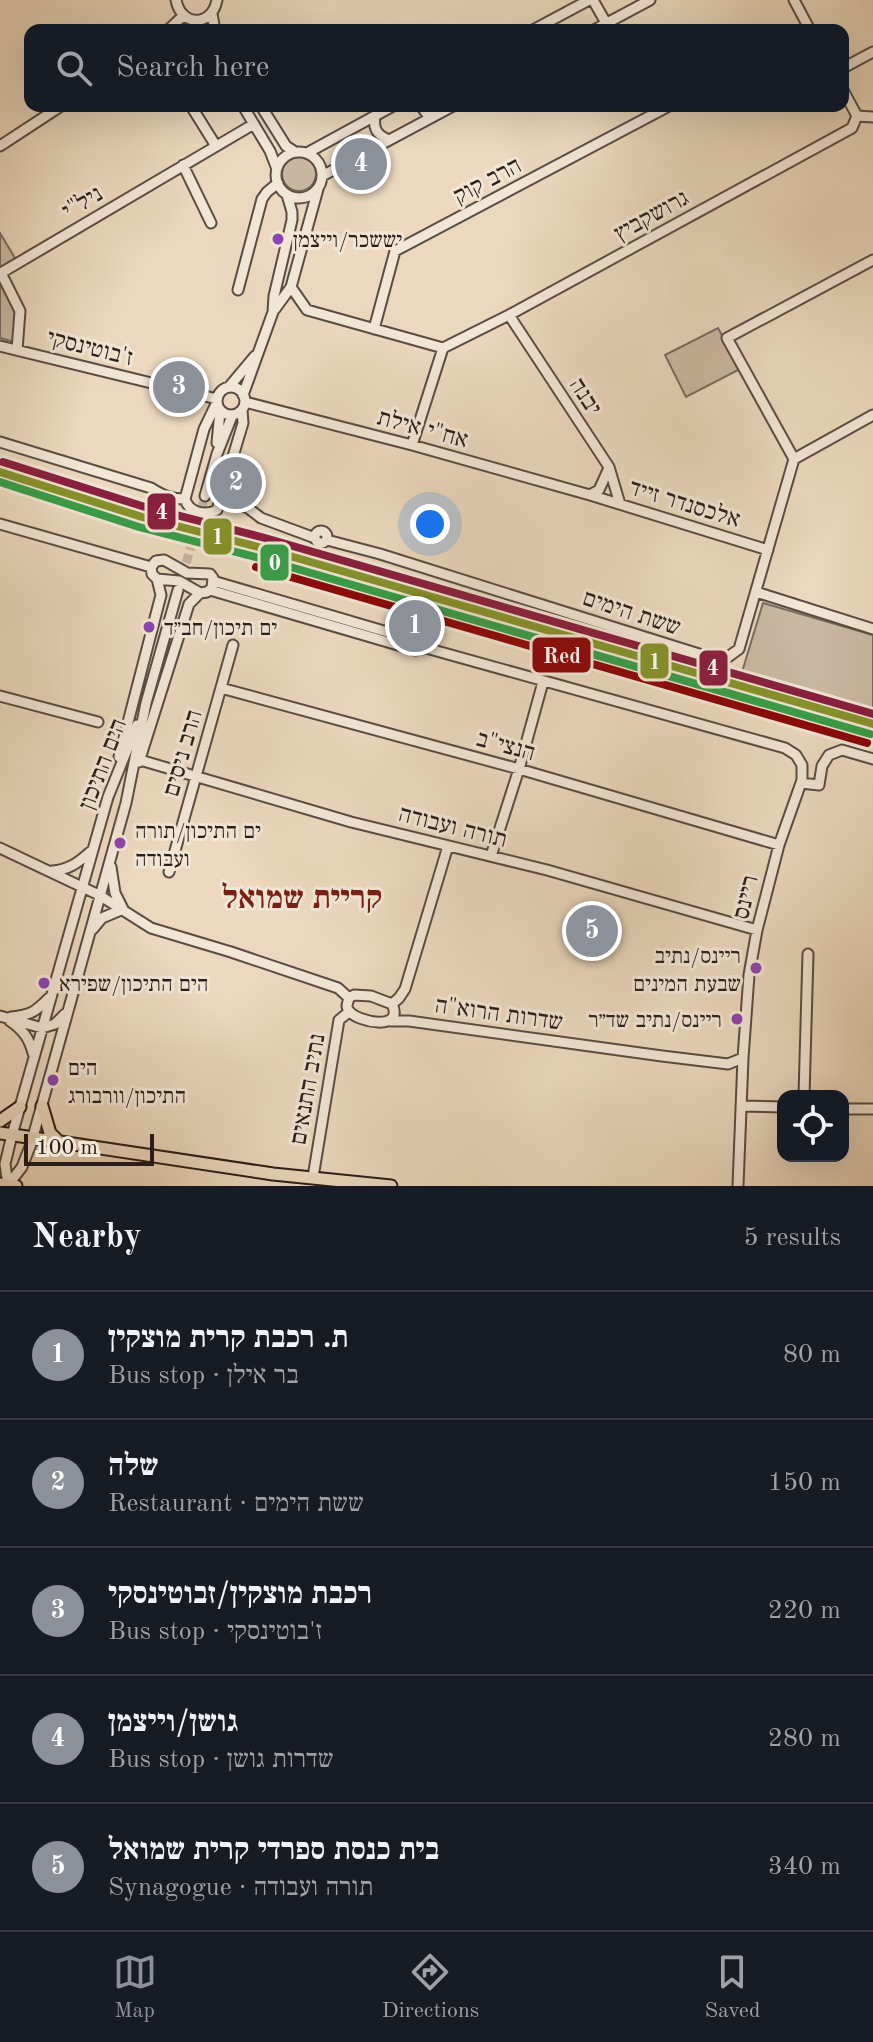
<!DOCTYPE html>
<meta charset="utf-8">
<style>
:root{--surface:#171b24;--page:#242831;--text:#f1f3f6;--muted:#9ea1a6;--line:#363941;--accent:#8c9099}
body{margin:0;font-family:"Old Standard TT","Frank Ruhl Libre",serif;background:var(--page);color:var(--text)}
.controls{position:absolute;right:24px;bottom:24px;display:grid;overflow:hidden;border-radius:16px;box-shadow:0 8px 32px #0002}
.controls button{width:72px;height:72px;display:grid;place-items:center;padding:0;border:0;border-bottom:2px solid var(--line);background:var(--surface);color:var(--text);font:40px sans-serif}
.scale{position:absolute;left:24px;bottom:20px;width:130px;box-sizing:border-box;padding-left:8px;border:4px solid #2b1e18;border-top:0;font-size:22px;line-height:28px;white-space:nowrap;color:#2b1e18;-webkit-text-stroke:6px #f2e6d5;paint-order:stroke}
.you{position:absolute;left:430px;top:524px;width:28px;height:28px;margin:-20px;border:6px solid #fff;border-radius:50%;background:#1a73e8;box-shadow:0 0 0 12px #1a73e833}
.badge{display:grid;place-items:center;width:52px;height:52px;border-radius:50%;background:var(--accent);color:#fff;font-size:26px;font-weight:700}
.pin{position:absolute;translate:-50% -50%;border:4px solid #fff;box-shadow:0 2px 8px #0006}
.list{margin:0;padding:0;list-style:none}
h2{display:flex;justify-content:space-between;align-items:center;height:104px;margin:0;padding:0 32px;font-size:34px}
h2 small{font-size:26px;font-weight:400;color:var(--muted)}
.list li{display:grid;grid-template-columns:52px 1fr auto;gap:24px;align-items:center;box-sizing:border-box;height:128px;padding:0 32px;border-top:2px solid var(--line)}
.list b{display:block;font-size:30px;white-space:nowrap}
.list p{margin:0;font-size:26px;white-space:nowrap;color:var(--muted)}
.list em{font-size:26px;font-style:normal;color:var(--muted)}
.icon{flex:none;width:44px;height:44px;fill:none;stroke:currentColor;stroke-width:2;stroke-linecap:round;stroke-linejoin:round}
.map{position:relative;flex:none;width:873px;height:1186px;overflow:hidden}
.search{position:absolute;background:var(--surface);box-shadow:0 8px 32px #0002;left:24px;right:24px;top:24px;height:88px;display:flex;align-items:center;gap:20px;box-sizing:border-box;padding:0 28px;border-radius:16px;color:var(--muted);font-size:30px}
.sheet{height:744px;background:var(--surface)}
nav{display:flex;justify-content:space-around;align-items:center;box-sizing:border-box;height:112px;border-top:2px solid var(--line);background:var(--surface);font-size:22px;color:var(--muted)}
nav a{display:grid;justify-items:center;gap:4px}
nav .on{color:var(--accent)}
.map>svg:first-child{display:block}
.green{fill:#cab8a2;stroke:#7a6b5d;stroke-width:2}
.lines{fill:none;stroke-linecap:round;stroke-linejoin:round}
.minor-tunnel{stroke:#c5b39d;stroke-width:9;stroke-dasharray:9 4.5;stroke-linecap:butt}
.minor-casing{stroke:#5b4c42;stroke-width:13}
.major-casing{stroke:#2b1e18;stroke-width:15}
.minor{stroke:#f2e6d5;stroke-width:9}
.major{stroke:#ebd8be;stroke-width:11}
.rail-1-casing{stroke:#f2e6d5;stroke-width:14}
.rail-2-casing{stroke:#f2e6d5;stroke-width:14}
.rail-3-casing{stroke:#f2e6d5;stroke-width:14}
.rail-4-casing{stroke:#f2e6d5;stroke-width:14}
.rail-1{stroke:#86922b;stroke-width:8}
.rail-2{stroke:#389d48;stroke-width:8}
.rail-3{stroke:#891f3e;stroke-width:8}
.rail-4{stroke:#8a0808;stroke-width:8}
.bus-dot{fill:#8e44ad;stroke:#f2e6d5;stroke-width:3}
.labels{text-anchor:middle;stroke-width:6;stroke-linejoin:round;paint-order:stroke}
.bus-label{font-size:22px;fill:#2b1e18;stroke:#f2e6d5;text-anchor:start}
.street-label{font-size:24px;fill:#2b1e18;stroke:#f2e6d5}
.district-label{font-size:32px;font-weight:bold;fill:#7a1f14;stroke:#f2e6d5}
.line-badge{stroke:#f2e6d5;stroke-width:3}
.badge-label{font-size:22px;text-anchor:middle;font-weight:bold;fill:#fff}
</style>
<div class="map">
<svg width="873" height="1186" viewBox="0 0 873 1186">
<rect width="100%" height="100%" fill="#ebd8be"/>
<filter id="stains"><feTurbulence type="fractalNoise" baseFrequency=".0025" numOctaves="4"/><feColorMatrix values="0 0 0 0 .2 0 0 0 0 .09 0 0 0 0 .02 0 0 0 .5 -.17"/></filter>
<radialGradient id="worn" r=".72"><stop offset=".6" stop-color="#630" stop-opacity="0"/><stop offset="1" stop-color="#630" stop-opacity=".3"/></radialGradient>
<path class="green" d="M282 174a17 17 0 1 1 34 0a17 17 0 1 1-34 0Z
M0 233 18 263 1 273 20 311 18 343 0 338Z
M718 328 740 369 686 397 665 355Z
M763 603 873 635V708L742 672Z"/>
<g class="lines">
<path class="minor-tunnel" d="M179 589 205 496"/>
<g class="minor-casing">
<path id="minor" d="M176 0C181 27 212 27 217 0
M593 0 606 23
M794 0 810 30
M212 14 215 30
M168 30 183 16
M533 30 589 0
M594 30 650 0
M843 68 873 52
M843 90 857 116
M191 106 216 146
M243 106 270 151 277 169
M261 106 286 146 295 152
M421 106 427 114 436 115
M375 116C373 129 377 135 389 140
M857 116 873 117
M0 146 61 106
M276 175a23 23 0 1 1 46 0a23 23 0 1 1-46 0Z
M307 153 393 106
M183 165 211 223
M322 176 453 106
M291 287 307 310 443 348
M238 290 262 199 267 192 278 183
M275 309 291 287 318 189
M509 315 609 467 620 504
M374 329 395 251 669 106
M0 346 217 399
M443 348 509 315 852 128 857 116
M17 350 20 311 1 273 254 124
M217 401a14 14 0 1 1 28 0a14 14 0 1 1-28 0Z
M229 387 255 356
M243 395 273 312 274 296 292 220V212L287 195
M217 402 204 429 185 499C189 513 205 516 217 510L243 423 242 410
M245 402 412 445 590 495 768 550
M0 442 151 488C162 495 171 499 185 499
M217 443 220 411
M412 445 443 348
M794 459 727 338 873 260
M590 495 599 490 608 470
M205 496 217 454 232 416
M222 497 248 508 261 518 315 538
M0 524 151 567
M315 537a6 6 0 1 1 12 0a6 6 0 1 1-12 0Z
M327 540 380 554 715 659 728 657 739 649 794 459 873 415
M164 560 187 573 210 574 213 578 212 588 207 592 200 593 179 581 157 579 152 574 151 567 156 561Z
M213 581 418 641 426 648
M210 590 415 650 426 648 785 748 796 755 802 765V780L779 845 757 930 749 975 743 1058 738 1186
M756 592 873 629
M221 688 519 769 779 845
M0 696 98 722
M119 757 161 595 157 579
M140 760 351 822 547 870 757 930
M139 762 189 604 200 593
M801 783 819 785 822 766 829 755 842 750 873 759
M0 848 99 895 151 928 231 952 338 988 349 998
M491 856 519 769 543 682
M52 871C68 870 78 863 90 852
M169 872 233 645
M93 929 102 918 123 909 115 893 111 867
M354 995 371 996 392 1004C405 1032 357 1022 349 1011 345 1006 348 1003 349 998Z
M392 1004 399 998 405 989 448 846
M0 1016 42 1028 55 1024 65 1014
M11 1017C31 1015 35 1012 49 998
M10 1021C23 1030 29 1038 33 1053
M391 1021H409L662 1056 728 1064 743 1058
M804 1096 808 954
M742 1106 783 1107
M843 1109H873
M313 1177 339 1020 349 1012
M8 1185 22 1167 31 1144 126 803 146 703 178 590
M8 1185 5 1164 12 1135 108 797 137 725"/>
</g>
<g class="major-casing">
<path id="major" d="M42 1106 50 1133 60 1143
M0 1121 20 1107
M0 1133 273 1174 391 1186
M0 1184 16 1186"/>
</g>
<use href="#minor" class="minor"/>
<use href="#major" class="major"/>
<g class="rail-1-casing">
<path id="rail-1" d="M0 472 142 517 262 548 873 724"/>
</g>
<g class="rail-2-casing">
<path id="rail-2" d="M0 482 139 527 259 558 870 734"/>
</g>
<g class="rail-3-casing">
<path id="rail-3" d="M3 462 145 507 265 538 873 714"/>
</g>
<g class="rail-4-casing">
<path id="rail-4" d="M256 567 867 743"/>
</g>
<use href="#rail-1" class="rail-1"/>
<use href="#rail-2" class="rail-2"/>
<use href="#rail-3" class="rail-3"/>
<use href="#rail-4" class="rail-4"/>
</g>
<g class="bus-dot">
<circle cx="278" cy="239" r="7"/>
<circle cx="149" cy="627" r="7"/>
<circle cx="120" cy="843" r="7"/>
<circle cx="756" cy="968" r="7"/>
<circle cx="44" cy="983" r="7"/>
<circle cx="737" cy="1019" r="7"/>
<circle cx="53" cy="1080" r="7"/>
</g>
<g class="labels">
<g class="bus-label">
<text x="293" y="247">יששכר/וייצמן</text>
<text x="164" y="635">ים תיכון/חב״ד</text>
<text x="135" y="838">ים התיכון/תורה<tspan x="135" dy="28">ועבודה</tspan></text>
<text x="741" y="963" text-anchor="end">ריינס/נתיב<tspan x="741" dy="28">שבעת המינים</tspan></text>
<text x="59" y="991">הים התיכון/שפירא</text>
<text x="722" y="1027" text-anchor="end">ריינס/נתיב שד״ר</text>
<text x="68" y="1075">הים<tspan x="68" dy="28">התיכון/וורבורג</tspan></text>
</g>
<g class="street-label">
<text transform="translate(487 180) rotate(-28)" y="8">הרב קוק</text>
<text transform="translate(82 202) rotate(-31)" y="8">ניל"י</text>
<text transform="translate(651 215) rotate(-29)" y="8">גרושקביץ</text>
<text transform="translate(90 347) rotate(14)" y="8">ז'בוטינסקי</text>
<text transform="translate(586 396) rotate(57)" y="8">יבנה</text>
<text transform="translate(423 428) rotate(15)" y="8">אח"י אילת</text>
<text transform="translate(685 503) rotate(17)" y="8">אלכסנדר זייד</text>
<text transform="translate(632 612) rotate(18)" y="8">ששת הימים</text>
<text transform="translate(506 745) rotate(15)" y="8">הנצי"ב</text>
<text transform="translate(182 753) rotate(-74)" y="8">הרב ניסים</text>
<text transform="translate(102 764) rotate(-69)" y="8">הים התיכון</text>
<text transform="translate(453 826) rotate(14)" y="8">תורה ועבודה</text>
<text transform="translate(745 897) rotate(-76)" y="8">ריינס</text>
<text transform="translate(499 1013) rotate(8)" y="8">שדרות הרוא"ה</text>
<text transform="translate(307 1089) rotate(-80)" y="8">נתיב התנאים</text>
</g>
<g class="district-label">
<text x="302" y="908">קריית שמואל</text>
</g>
</g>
<g class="line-badge">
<rect x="146" y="492" width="31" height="39" rx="8" fill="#891f3e"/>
<rect x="202" y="517" width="31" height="39" rx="8" fill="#86922b"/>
<rect x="259" y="543" width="31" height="39" rx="8" fill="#389d48"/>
<rect x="531" y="636" width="61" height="38" rx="8" fill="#8a0808"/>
<rect x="639" y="642" width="31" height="38" rx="8" fill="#86922b"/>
<rect x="698" y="649" width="31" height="38" rx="8" fill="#891f3e"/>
</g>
<g class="badge-label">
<text x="162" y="519">4</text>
<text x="218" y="544">1</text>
<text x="275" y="570">0</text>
<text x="562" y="663">Red</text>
<text x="655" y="669">1</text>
<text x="713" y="675">4</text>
</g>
<rect width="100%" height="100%" filter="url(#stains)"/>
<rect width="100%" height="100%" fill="url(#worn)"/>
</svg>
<div class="controls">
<button><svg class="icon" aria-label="locate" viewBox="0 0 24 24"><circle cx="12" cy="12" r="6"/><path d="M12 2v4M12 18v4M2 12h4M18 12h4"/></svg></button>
</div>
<div class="scale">100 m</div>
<div class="you"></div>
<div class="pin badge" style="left:415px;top:626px">1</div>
<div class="pin badge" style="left:236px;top:483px">2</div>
<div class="pin badge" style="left:179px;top:387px">3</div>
<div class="pin badge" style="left:361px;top:164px">4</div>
<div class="pin badge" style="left:592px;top:931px">5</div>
<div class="search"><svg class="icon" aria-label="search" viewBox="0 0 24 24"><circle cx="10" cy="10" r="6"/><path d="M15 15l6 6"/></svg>Search here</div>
</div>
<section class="sheet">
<h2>Nearby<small>5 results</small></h2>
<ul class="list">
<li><span class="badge">1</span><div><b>ת. רכבת קרית מוצקין</b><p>Bus stop · בר אילן</p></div><em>80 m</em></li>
<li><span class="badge">2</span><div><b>שלה</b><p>Restaurant · ששת הימים</p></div><em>150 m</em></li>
<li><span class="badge">3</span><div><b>רכבת מוצקין/זבוטינסקי</b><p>Bus stop · ז'בוטינסקי</p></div><em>220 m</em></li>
<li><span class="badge">4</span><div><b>גושן/וייצמן</b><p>Bus stop · שדרות גושן</p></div><em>280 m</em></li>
<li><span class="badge">5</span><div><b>בית כנסת ספרדי קרית שמואל</b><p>Synagogue · תורה ועבודה</p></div><em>340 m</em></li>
</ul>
</section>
<nav>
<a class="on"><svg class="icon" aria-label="map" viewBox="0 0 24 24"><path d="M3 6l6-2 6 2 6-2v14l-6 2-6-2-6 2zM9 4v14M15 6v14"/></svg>Map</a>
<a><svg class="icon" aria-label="directions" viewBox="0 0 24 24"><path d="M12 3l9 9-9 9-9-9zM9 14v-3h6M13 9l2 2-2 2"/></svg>Directions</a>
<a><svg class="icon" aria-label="saved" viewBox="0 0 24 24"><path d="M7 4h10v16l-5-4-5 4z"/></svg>Saved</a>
</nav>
